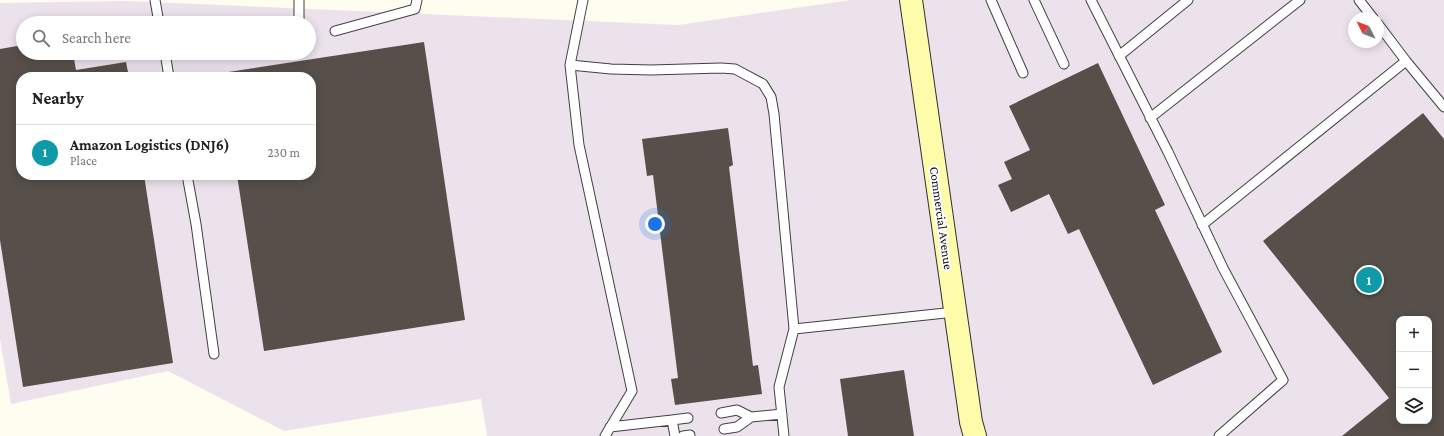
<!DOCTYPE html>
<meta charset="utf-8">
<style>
:root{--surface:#fff;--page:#f6f6f6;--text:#222;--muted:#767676;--line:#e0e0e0;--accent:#0b8043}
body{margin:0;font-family:"Crimson Pro",serif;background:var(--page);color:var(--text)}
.controls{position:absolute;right:12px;bottom:12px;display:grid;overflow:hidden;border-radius:8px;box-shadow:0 2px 10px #0003}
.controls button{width:36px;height:36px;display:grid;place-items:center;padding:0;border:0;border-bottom:1px solid var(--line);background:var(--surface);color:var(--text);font:20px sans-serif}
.compass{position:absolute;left:1348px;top:12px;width:36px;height:36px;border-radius:50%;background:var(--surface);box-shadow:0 2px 10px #0003;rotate:312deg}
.you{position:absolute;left:655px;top:224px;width:14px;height:14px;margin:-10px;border:3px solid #fff;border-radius:50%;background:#1a73e8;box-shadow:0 0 0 6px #1a73e833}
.badge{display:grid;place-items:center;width:26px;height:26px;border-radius:50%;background:var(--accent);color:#fff;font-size:13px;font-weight:700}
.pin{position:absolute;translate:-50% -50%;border:2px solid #fff;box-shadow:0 1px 4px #0006}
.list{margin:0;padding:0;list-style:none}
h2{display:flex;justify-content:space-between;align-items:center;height:52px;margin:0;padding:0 16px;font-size:17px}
h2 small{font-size:13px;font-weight:400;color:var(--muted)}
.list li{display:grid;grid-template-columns:26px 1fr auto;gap:12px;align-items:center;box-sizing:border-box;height:56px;padding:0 16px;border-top:1px solid var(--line)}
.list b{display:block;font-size:15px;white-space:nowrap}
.list p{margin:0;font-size:13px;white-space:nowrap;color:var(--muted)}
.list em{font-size:13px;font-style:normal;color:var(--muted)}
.icon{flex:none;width:22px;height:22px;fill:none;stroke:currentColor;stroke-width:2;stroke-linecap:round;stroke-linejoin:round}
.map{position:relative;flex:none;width:1444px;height:436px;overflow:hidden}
.search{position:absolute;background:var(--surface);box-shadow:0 2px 10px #0003;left:16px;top:16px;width:300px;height:44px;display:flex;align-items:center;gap:10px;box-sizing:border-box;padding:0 14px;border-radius:22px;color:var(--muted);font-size:15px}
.panel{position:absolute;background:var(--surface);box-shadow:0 2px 10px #0003;left:16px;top:72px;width:300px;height:108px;border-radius:16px}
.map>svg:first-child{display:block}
.industrial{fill:#ece2ec;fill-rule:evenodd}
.building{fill:#57504a;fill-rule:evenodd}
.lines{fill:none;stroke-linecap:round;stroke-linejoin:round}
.lane-casing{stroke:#414141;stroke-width:11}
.secondary-casing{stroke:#303030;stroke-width:24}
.lane{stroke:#fff;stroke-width:9}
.secondary{stroke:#fefcab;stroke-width:22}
.labels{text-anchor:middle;stroke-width:4;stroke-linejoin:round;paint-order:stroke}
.street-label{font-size:13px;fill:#0e0e0e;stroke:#fff}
</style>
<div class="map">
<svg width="1444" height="436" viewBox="0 0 1444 436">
<rect width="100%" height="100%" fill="#fffdef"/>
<path class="industrial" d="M851 0H1444V436H487L481 399 284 431 168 371 11 404 0 339V3L127 1 678 25ZM1354 18H1378V42H1354ZM23 23H309V53H23ZM21 77H311V175H21ZM1399 319H1429V421H1399Z"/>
<path class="building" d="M424 42 465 320 264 351 237 175H311V77H223L222 73Z
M23 45V53H73L76 70 126 62 129 77H21V175H144L173 363 23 387 0 240V49Z
M1098 63 1165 205 1155 210 1222 352 1153 385 1079 229 1068 234 1049 194 1011 212 998 185 1012 179 1004 162 1030 150 1009 106Z
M1423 113 1444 139V436H1342L1389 398 1263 241ZM1399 319H1429V421H1399Z
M728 128 733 165 729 167 753 366 758 365 762 394 675 405 671 379 678 378 653 175 647 176 642 139Z
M904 370 914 436H848L840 379Z"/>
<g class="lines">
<g class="lane-casing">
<path id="lane" d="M155 0 159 23
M299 0V23
M583 0 570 65 611 69 651 70 721 68 735 69 763 84 771 97 774 114 794 329 955 312
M991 0 1023 73
M1034 0 1064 64
M1091 0 1168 152 1223 268 1283 380 1219 436
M1359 0 1373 18
M335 31 415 9 417 0
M165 53 169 77
M1119 56 1188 0
M1406 61 1444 107
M570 65 579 145 632 391 605 436
M1150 118 1300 0
M187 175 196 224 214 354
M1202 225 1406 61 1378 24
M721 413 737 410 751 417 737 427 724 429
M751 417 782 414
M672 420 688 418
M610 427 672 420 675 436
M683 436 690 435
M784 436 779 387 794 329"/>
</g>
<g class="secondary-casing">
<path id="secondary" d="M911 0 971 422 975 436"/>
</g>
<use href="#lane" class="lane"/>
<use href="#secondary" class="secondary"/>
</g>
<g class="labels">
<g class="street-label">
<text transform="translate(942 218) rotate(82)" y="5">Commercial Avenue</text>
</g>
</g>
</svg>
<div class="controls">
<button>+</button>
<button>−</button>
<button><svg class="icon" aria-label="layers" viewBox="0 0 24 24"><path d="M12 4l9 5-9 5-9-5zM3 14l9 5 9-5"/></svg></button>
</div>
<svg class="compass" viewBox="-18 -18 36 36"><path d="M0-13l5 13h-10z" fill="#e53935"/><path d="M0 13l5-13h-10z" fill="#767676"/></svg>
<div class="you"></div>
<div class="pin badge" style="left:1369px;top:280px;background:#0f9aa8">1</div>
<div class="search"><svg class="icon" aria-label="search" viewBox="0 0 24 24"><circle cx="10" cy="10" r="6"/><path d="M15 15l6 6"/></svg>Search here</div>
<section class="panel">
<h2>Nearby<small></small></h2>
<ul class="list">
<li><span class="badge" style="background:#0f9aa8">1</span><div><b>Amazon Logistics (DNJ6)</b><p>Place</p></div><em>230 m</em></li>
</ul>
</section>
</div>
